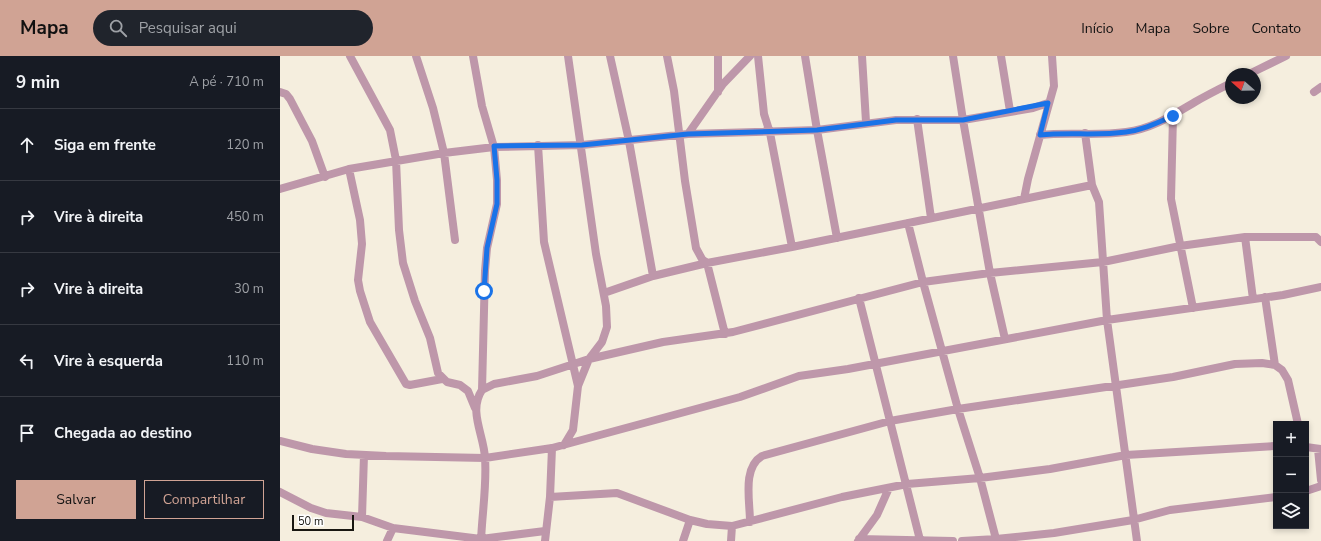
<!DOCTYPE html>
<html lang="pt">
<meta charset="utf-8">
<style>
:root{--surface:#171b24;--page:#20242c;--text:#f1f3f6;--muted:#9ea1a6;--line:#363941;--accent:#d0a394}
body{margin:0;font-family:"Nunito Sans",sans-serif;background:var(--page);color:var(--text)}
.controls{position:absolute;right:12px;bottom:12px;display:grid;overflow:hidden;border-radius:0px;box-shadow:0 2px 6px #0003}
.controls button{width:36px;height:36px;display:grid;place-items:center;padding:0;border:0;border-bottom:1px solid var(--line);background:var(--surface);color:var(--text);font:20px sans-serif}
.compass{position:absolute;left:945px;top:12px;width:36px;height:36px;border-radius:50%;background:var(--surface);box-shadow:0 2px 6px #0003;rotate:290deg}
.scale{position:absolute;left:12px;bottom:10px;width:62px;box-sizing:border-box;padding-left:4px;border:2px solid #191711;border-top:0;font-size:11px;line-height:14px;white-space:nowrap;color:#191711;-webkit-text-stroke:3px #fff;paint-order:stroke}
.stop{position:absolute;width:12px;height:12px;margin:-9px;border:3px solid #1a73e8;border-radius:50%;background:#fff}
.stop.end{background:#1a73e8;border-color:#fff;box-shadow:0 1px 4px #0008}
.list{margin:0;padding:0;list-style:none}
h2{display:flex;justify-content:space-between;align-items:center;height:52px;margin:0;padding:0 16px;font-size:17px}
h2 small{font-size:13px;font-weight:400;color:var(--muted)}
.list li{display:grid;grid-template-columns:26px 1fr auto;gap:12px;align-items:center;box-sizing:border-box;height:72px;padding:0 16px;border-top:1px solid var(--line)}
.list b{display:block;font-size:15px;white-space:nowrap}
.list em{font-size:13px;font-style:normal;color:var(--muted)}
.actions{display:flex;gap:8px;padding:12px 16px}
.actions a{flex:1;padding:9px 0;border:1px solid var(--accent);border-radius:0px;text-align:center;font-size:14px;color:var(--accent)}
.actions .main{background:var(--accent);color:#111}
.icon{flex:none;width:22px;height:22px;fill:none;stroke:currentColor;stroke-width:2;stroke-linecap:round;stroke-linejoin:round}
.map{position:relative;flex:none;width:1041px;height:485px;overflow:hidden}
header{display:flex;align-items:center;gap:24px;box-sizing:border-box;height:56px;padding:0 20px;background:var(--accent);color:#111}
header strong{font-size:19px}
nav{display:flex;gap:22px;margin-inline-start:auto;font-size:14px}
.search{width:280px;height:36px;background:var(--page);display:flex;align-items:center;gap:10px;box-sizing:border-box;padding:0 14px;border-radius:22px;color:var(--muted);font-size:15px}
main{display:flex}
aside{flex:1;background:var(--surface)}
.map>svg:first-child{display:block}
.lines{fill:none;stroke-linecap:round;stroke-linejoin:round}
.minor{stroke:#be97aa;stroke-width:8}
.route{stroke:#1a73e8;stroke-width:5}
</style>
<header>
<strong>Mapa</strong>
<div class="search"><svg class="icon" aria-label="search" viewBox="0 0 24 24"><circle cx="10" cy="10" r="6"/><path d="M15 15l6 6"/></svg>Pesquisar aqui</div>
<nav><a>Início</a><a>Mapa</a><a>Sobre</a><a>Contato</a></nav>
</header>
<main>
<aside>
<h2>9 min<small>A pé · 710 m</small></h2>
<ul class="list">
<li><svg class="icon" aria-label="ahead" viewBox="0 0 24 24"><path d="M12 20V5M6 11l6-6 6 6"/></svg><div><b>Siga em frente</b></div><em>120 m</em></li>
<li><svg class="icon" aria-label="right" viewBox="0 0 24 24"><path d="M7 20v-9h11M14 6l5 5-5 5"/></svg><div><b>Vire à direita</b></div><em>450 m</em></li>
<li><svg class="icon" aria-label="right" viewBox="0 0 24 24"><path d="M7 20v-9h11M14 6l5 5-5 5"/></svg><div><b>Vire à direita</b></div><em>30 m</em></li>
<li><svg class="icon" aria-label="left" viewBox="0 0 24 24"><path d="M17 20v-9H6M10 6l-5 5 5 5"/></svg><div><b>Vire à esquerda</b></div><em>110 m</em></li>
<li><svg class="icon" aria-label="arrive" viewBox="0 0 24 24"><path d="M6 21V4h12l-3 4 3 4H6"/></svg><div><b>Chegada ao destino</b></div></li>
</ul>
<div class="actions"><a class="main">Salvar</a><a>Compartilhar</a></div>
</aside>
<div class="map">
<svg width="1041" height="485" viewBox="0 0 1041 485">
<rect width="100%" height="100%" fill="#f5eede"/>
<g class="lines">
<path class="minor" d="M70 0 110 74 116 104 119 174 123 207 135 245 150 282 158 317 167 326 180 329 188 335 195 352
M136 0 153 52 164 97 175 184
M193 0 202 50 214 91 217 124V148L207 192 205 215 202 334C188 355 204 379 205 402 207 429 202 458 201 485
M330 0 349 85 373 220
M387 0 394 35 405 125 416 192 422 203 427 207 445 278
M478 0 484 58 490 77 512 191
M525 0 537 74 557 182
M582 0 586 66
M673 0 683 64 710 217 725 283
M721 0 730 55
M969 18 1006 0
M0 36 6 38 10 43 32 85 45 121
M438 36V0
M1034 36 1041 31
M893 60 891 143 913 252
M637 63 651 162
M805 77 812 129 819 146 827 264 857 485
M408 78 537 74 616 64H683L753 52 768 47
M760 79C788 76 817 80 846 76 872 73 893 59 915 46 927 39 939 33 951 27
M258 89 264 186 298 330
M69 113 80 164 82 188 78 224 80 235 90 266 126 328 130 329 162 323
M0 133 69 113 164 97 214 91 302 89 408 78 443 28 470 0
M744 143 748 123 774 30 772 0
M628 167 643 226 678 353 700 422 716 483
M965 181 973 243
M324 237 373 220 427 207 512 191 812 129
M985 241 995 309
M579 242 640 484
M202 334 214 328 257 320 309 303 383 286 453 276 643 226 710 217 823 206 900 190 965 181H1036L1041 186
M0 385 32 393 66 398 106 400 205 402 272 392 460 341 519 320 568 313 827 264 1003 239 1041 231
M284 389 293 374 298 330 309 303 322 286 327 271 326 250 316 198 288 0
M1026 391 1041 393
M1038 393 1041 424
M1026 435 1041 430
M0 436 31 452 46 457 82 461 113 472 201 483 265 475
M270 441 337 437 410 464 427 468 452 470 562 441 627 428 700 422 770 413 846 399 996 390
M82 461 84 399
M470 466C470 445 462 412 482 400L610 365 678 353 893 321 955 308 982 307 995 309 1002 314 1008 324 1018 368
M579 483 673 485
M107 485 113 472
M265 485 270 441 272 392
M403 485 410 464
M451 485 452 470
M578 485 597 459 609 432
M682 485 716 483 774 477 853 464 890 454 996 441"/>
</g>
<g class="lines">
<path class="route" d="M204 235 207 192 217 148V124L214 90 302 89 408 78 537 74 616 64H683L768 47 760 79C788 76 818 80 846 76 863 74 877 67 893 60"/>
</g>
</svg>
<div class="controls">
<button>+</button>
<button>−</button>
<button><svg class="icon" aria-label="layers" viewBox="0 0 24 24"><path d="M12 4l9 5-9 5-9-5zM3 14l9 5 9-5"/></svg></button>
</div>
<svg class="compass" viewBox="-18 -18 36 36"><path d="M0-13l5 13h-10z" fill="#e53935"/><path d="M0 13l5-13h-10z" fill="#9ea1a6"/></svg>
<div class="scale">50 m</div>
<div class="stop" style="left:204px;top:235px"></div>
<div class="stop end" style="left:893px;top:60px"></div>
</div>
</main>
